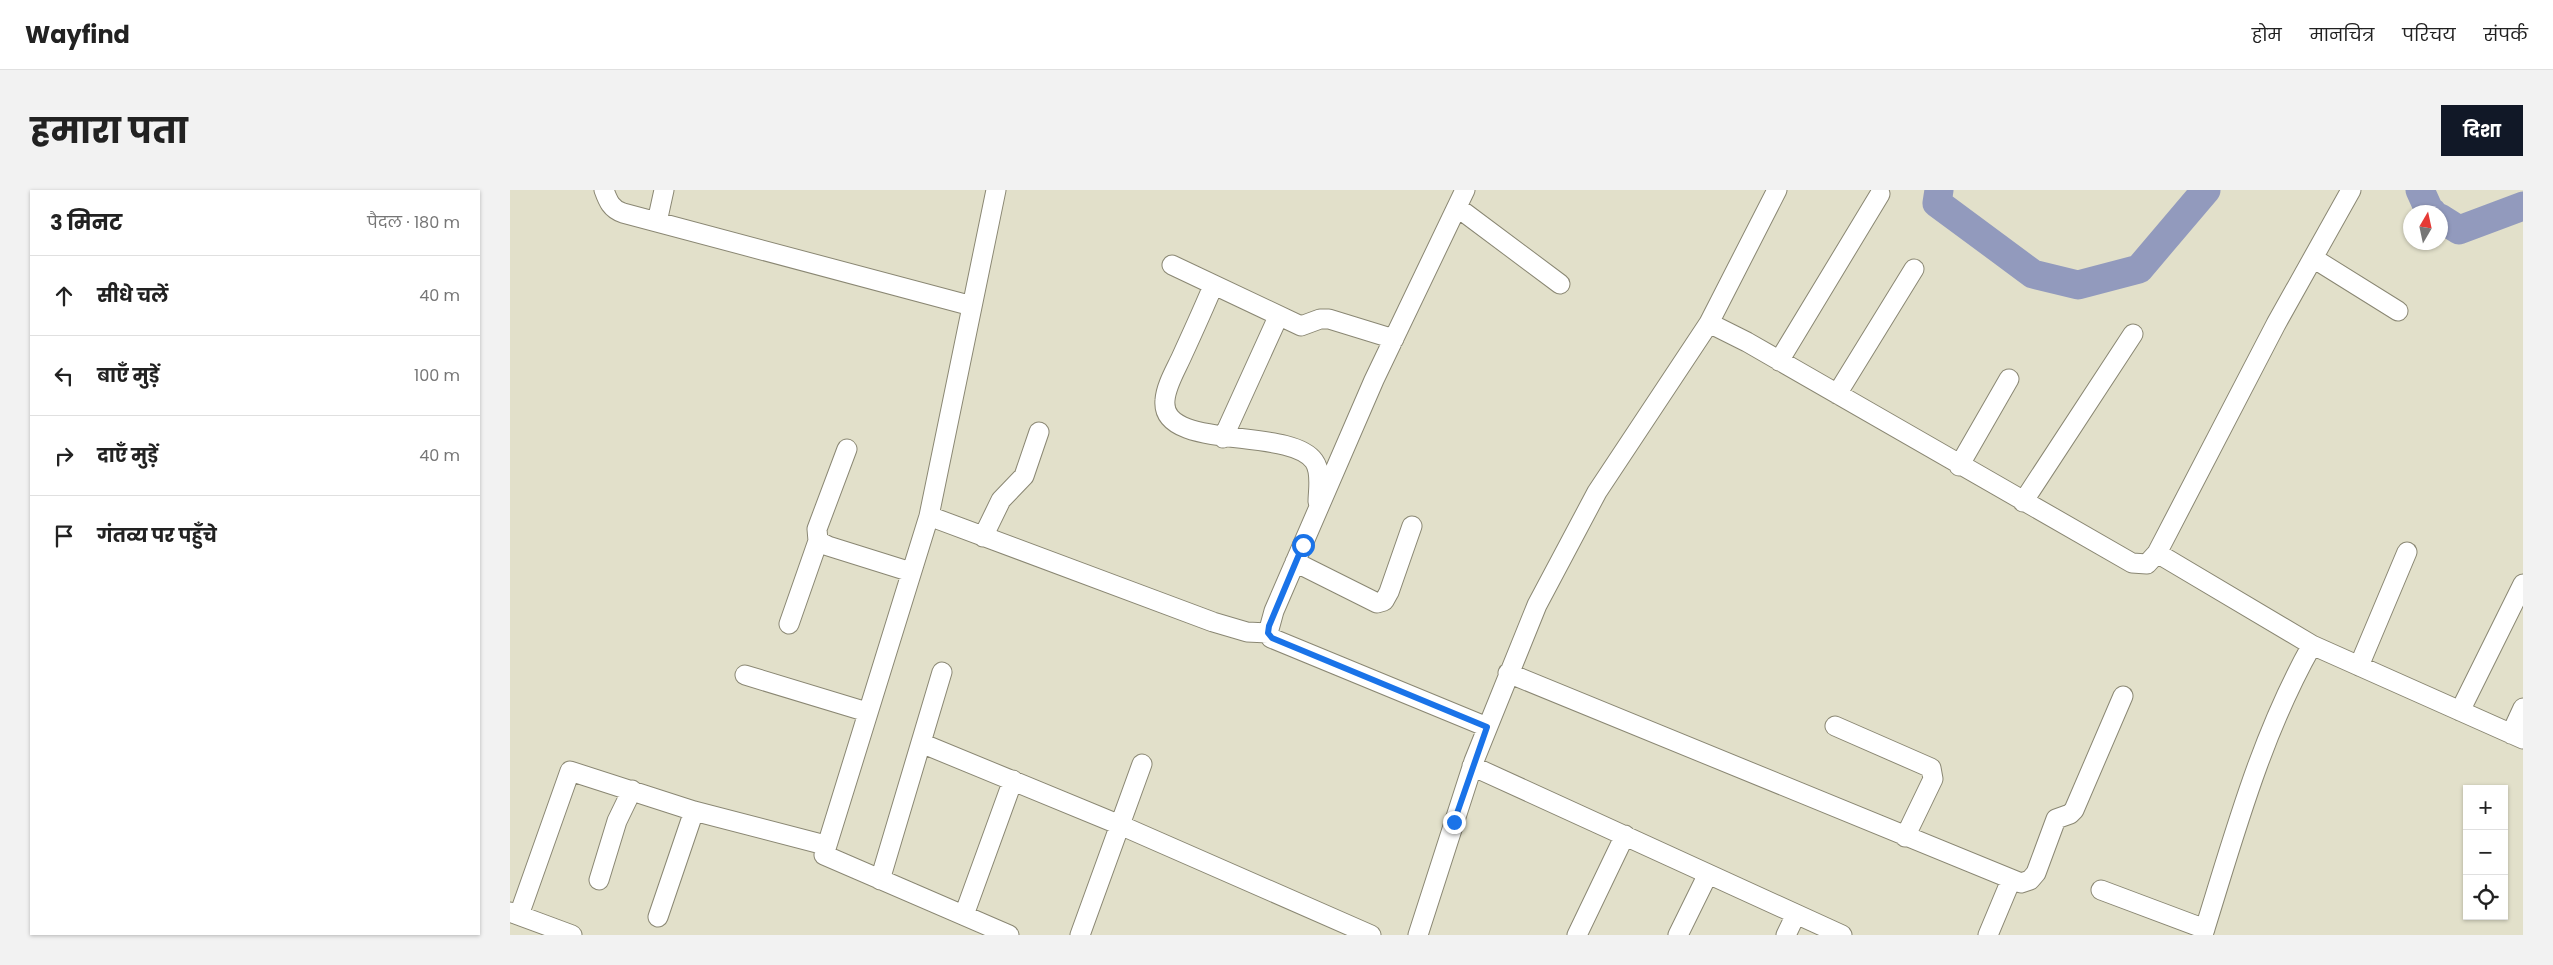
<!DOCTYPE html>
<html lang="hi">
<meta charset="utf-8">
<style>
:root{--surface:#fff;--page:#f2f2f2;--text:#222;--muted:#767676;--line:#e0e0e0;--accent:#111827}
body{margin:0;font-family:Poppins,"Noto Sans Devanagari",sans-serif;background:var(--page);color:var(--text)}
.controls{position:absolute;right:15px;bottom:15px;display:grid;overflow:hidden;border-radius:0px;box-shadow:0 1px 4px #0004}
.controls button{width:45px;height:45px;display:grid;place-items:center;padding:0;border:0;border-bottom:1px solid var(--line);background:var(--surface);color:var(--text);font:25px sans-serif}
.compass{position:absolute;left:1893px;top:15px;width:45px;height:45px;border-radius:50%;background:var(--surface);box-shadow:0 1px 4px #0004;rotate:9deg}
.stop{position:absolute;width:15px;height:15px;margin:-11px;border:4px solid #1a73e8;border-radius:50%;background:#fff}
.stop.end{background:#1a73e8;border-color:#fff;box-shadow:0 1px 5px #0008}
.list{margin:0;padding:0;list-style:none}
h2{display:flex;justify-content:space-between;align-items:center;height:65px;margin:0;padding:0 20px;font-size:21px}
h2 small{font-size:16px;font-weight:400;color:var(--muted)}
.list li{display:grid;grid-template-columns:32px 1fr auto;gap:15px;align-items:center;box-sizing:border-box;height:80px;padding:0 20px;border-top:1px solid var(--line)}
.list b{display:block;font-size:19px;white-space:nowrap}
.list em{font-size:16px;font-style:normal;color:var(--muted)}
.icon{flex:none;width:28px;height:28px;fill:none;stroke:currentColor;stroke-width:2;stroke-linecap:round;stroke-linejoin:round}
.map{position:relative;flex:none;width:2013px;height:745px;overflow:hidden;border-radius:0px}
header{display:flex;align-items:center;gap:30px;box-sizing:border-box;height:70px;padding:0 25px;background:var(--surface);border-bottom:1px solid var(--line)}
header strong{font-size:24px}
nav{display:flex;gap:28px;margin-inline-start:auto;font-size:18px}
.intro{display:flex;align-items:center;justify-content:space-between;box-sizing:border-box;height:120px;padding:0 30px}
h1{margin:0;font-size:35px}
.button{padding:12px 22px;border-radius:0px;background:var(--accent);color:#fff;font-size:18px;font-weight:700}
main{display:flex;gap:30px;padding:0 30px}
aside{flex:1;background:var(--surface);border-radius:0px;box-shadow:0 1px 4px #0004}
.map>svg:first-child{display:block}
.lines{fill:none;stroke-linecap:round;stroke-linejoin:round}
.river{stroke:#929abd;stroke-width:29}
.street-casing{stroke:#8a8773;stroke-width:21}
.street{stroke:#fff;stroke-width:19}
.route{stroke:#1a73e8;stroke-width:6}
</style>
<header>
<strong>Wayfind</strong>
<nav><a>होम</a><a>मानचित्र</a><a>परिचय</a><a>संपर्क</a></nav>
</header>
<div class="intro"><h1>हमारा पता</h1><a class="button">दिशा</a></div>
<main>
<aside>
<h2>3 मिनट<small>पैदल · 180 m</small></h2>
<ul class="list">
<li><svg class="icon" aria-label="ahead" viewBox="0 0 24 24"><path d="M12 20V5M6 11l6-6 6 6"/></svg><div><b>सीधे चलें</b></div><em>40 m</em></li>
<li><svg class="icon" aria-label="left" viewBox="0 0 24 24"><path d="M17 20v-9H6M10 6l-5 5 5 5"/></svg><div><b>बाएँ मुड़ें</b></div><em>100 m</em></li>
<li><svg class="icon" aria-label="right" viewBox="0 0 24 24"><path d="M7 20v-9h11M14 6l5 5-5 5"/></svg><div><b>दाएँ मुड़ें</b></div><em>40 m</em></li>
<li><svg class="icon" aria-label="arrive" viewBox="0 0 24 24"><path d="M6 21V4h12l-3 4 3 4H6"/></svg><div><b>गंतव्य पर पहुँचे</b></div></li>
</ul>
</aside>
<div class="map">
<svg width="2013" height="745" viewBox="0 0 2013 745">
<rect width="100%" height="100%" fill="#e2e0ca"/>
<g class="lines">
<path class="river" d="M1429 0 1427 13 1523 84 1568 95 1629 79 1696 0
M1910 0 1919 20 1922 22
M1930 28 1949 40 2013 16"/>
<g class="street-casing">
<path id="street" d="M94 0C98 11 101 19 113 23L462 116
M486 0 419 326 314 665 499 745
M955 0 864 190 764 421 758 443 761 448 977 537
M947 17 1050 94
M147 32 154 0
M1803 68 1888 121
M662 75 791 136 810 129H819L884 149
M703 96C693 120 682 144 671 168 665 181 656 196 655 210 650 262 779 236 804 271 812 282 808 300 808 312
M1199 133 1237 152 1622 373 1637 374 1647 363 1766 134 1841 0
M1269 171 1370 4
M1327 204 1404 79
M713 248 768 127
M337 259 307 339 308 351 318 356 401 382
M1449 276 1499 189
M1513 312 1623 144
M419 326 703 432 737 442 758 443
M473 347 491 310 514 286 529 242
M1647 363 1802 455
M785 372 867 413 874 411 879 402 902 336
M279 434 308 351
M1849 476 1897 362
M998 483 1511 693 1520 690 1526 683 1546 629 1560 624 1564 620 1613 506
M235 485 357 522
M1950 521 2013 394
M1325 536 1421 578 1423 589 1395 647
M2001 544 2013 518
M411 553 610 635 861 745
M962 576 1332 745
M89 690 107 631 122 600
M370 690 432 482
M1591 700 1695 739
M0 722 62 745
M9 725 60 581 184 621 315 655
M454 725 503 590
M148 727 184 621
M570 745 632 574
M908 745 964 571 1027 415 1087 302 1199 133 1267 0
M1067 745 1115 645
M1168 745 1198 684
M1276 745 1286 724
M1478 745 1501 690
M1693 745C1724 646 1751 545 1802 455L2013 549"/>
</g>
<use href="#street" class="street"/>
</g>
<g class="lines">
<path class="route" d="M793 355 759 436 758 443 762 448 977 537 944 632"/>
</g>
</svg>
<div class="controls">
<button>+</button>
<button>−</button>
<button><svg class="icon" aria-label="locate" viewBox="0 0 24 24"><circle cx="12" cy="12" r="6"/><path d="M12 2v4M12 18v4M2 12h4M18 12h4"/></svg></button>
</div>
<svg class="compass" viewBox="-18 -18 36 36"><path d="M0-13l5 13h-10z" fill="#e53935"/><path d="M0 13l5-13h-10z" fill="#767676"/></svg>
<div class="stop" style="left:793px;top:355px"></div>
<div class="stop end" style="left:944px;top:632px"></div>
</div>
</main>
